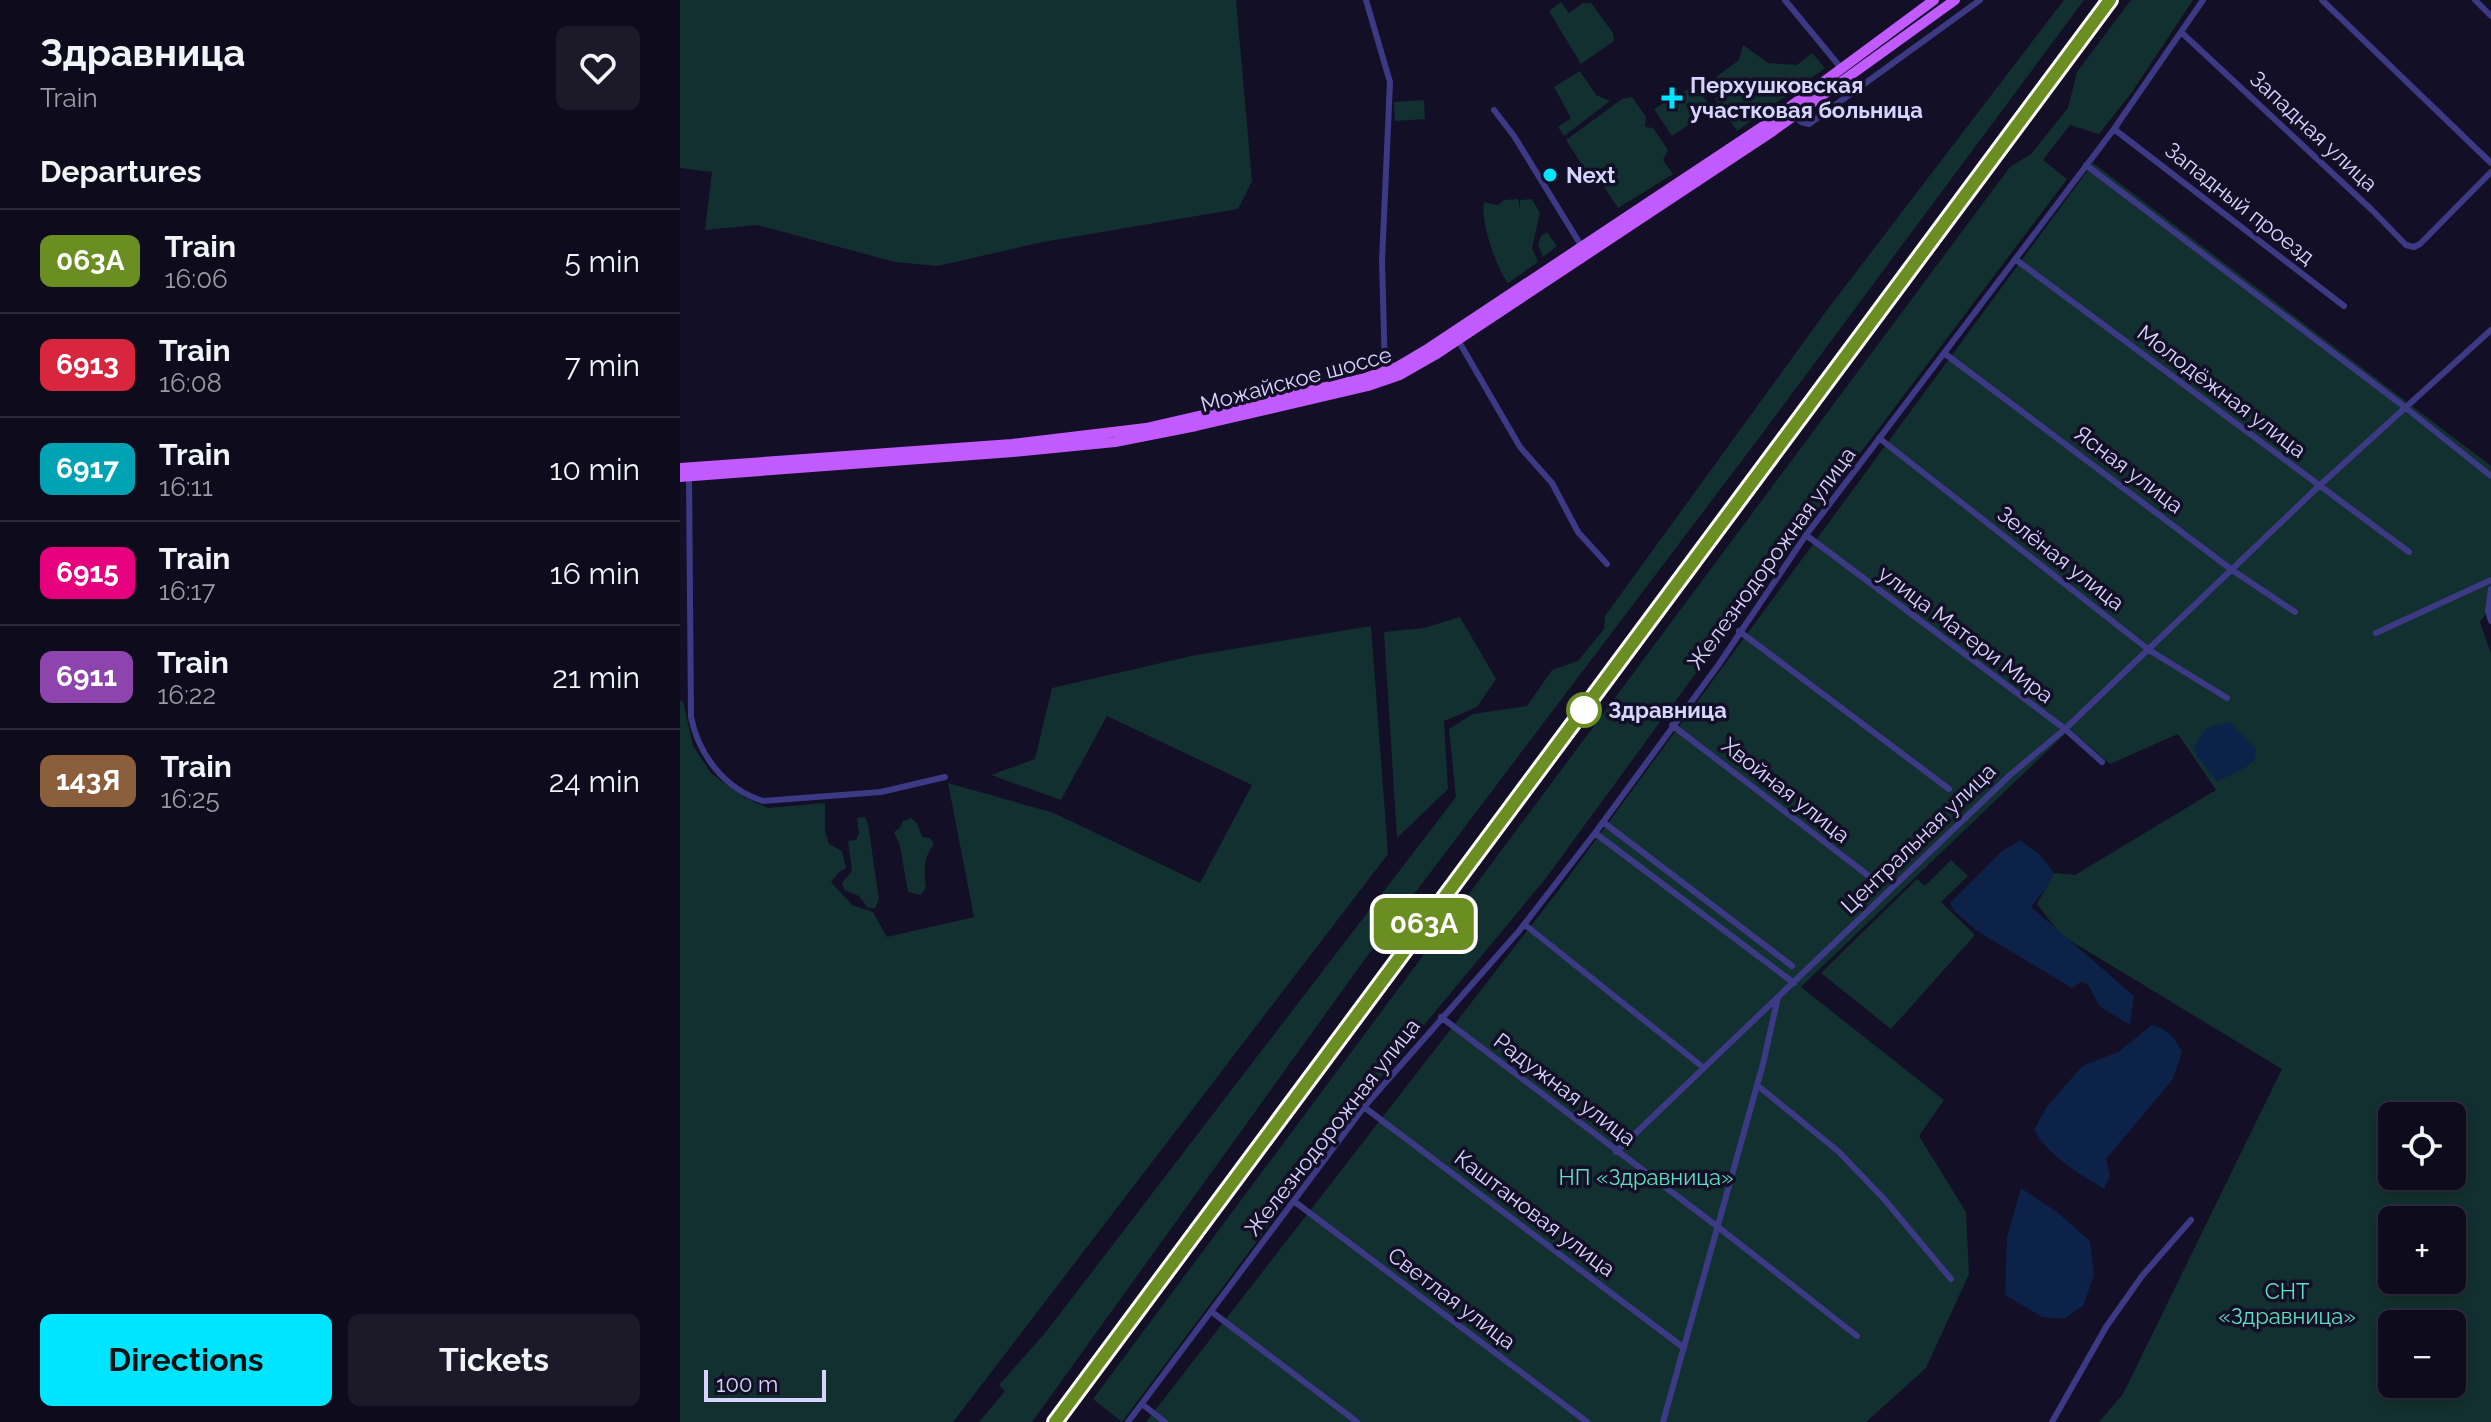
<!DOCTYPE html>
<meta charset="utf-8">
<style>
:root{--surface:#0e0b1c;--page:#1c1929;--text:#f1f3f6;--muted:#9b9ba3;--line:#2e2b3b;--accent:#00e5ff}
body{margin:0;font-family:Raleway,sans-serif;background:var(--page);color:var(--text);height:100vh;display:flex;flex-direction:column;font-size:30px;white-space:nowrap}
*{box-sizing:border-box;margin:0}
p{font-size:26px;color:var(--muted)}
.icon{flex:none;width:44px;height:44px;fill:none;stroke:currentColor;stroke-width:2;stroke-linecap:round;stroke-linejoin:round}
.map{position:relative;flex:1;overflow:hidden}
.details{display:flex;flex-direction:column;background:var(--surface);width:680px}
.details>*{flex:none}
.badge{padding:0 16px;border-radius:12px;font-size:28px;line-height:52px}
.buttons{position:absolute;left:1698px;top:1102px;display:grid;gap:16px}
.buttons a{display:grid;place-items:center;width:88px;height:88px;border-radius:12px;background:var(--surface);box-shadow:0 4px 12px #0003,0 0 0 2px var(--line);font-size:40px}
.scale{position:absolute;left:24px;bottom:20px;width:122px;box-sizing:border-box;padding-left:8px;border:4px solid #d9d4ff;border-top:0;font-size:22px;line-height:28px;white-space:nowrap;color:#d9d4ff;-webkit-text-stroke:6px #130f26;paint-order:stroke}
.map>.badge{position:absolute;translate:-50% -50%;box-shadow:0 0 0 4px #fff}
h2{padding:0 40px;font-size:30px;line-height:72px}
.round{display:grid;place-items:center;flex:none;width:84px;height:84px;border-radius:12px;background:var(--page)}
.headline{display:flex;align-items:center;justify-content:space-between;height:136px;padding:0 40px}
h1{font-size:38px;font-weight:700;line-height:60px}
.primary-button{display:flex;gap:16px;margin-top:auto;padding:16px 40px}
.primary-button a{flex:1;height:92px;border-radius:12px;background:var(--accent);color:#111;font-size:32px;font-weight:700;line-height:92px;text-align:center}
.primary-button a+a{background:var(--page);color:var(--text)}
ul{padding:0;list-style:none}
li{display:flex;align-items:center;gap:24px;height:104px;padding:0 40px;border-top:2px solid var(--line)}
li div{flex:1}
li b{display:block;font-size:30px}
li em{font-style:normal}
li .badge{min-width:88px;font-weight:700;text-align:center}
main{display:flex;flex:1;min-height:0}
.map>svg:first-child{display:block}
</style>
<main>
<section class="details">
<div class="headline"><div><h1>Здравница</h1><p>Train</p></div><a class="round"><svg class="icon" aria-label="heart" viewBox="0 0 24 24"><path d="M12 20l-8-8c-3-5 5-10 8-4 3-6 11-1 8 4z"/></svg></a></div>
<h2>Departures</h2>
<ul>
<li><span class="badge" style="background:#6b8e23;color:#fff">063А</span><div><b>Train</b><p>16:06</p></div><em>5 min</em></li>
<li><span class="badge" style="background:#d7263d;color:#fff">6913</span><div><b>Train</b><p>16:08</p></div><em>7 min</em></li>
<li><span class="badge" style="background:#00a3b4;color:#fff">6917</span><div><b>Train</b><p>16:11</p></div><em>10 min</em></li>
<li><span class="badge" style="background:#e6007e;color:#fff">6915</span><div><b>Train</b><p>16:17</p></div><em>16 min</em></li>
<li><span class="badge" style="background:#8e44ad;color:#fff">6911</span><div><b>Train</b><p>16:22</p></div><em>21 min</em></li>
<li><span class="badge" style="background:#8b5e3c;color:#fff">143Я</span><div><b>Train</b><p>16:25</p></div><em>24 min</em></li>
</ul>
<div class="primary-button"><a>Directions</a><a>Tickets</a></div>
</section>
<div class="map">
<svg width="1811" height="1422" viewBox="0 0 1811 1422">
<rect width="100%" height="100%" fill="#130f26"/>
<path fill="#12302f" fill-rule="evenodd" d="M0,0H556L572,181L558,209L363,242L257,266L215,262L77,225L25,230L32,172L0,168Z
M1384,0H1404L1079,438L685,959L352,1422H299L325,1391L319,1385L366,1332L776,797L769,729L793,714L847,706L872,670L898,661L924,629L925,616L1147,310Z
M1451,0H1513L1452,92L1419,134L1390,125L1363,160L1387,179L1065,606L866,878L687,1094L442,1422L413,1399L1330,167L1351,154L1388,108L1397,72Z
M881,2L889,13L903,3H911L933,33L934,41L901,64L869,11Z
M1063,45L1088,63L1117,65L1132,53L1145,68L1057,131L1035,99L1041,93L1032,80L1059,60Z
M900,71L916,95L930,101L884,136L878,127L891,118L874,87Z
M1017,88L1032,109L992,136L974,109L1006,90Z
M952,97L966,117L965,127L973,128L988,150L983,160L993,174L938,208L919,179L913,182L886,140L942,99Z
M744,100L745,119L715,121L714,102Z
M1413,163L1811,466V607L1800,622L1811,654V1422H1419L1443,1394L1602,1069L1381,935L1357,904L1374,873L1395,875L1536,790L1498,734L1430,764L1390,729L1121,987L1264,1100L1239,1136L1286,1212L1289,1274L1246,1368L1186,1422H466L881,887ZM1712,1116H1772V1176H1712ZM1712,1220H1772V1280H1712ZM1712,1324H1772V1384H1712Z
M838,199L840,210V200L852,199L860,213L852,248L858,262L828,283C816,267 800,221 804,202L818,205L824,200Z
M867,232L877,246L863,257L858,245L861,236Z
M780,617L816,679L797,707L764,721L768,789L717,838L704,632L744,628Z
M691,626L708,854L273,1422H0V701H3L13,746L31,773L64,797L88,808L145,803V831L149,844L162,851L166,868L159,872L151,882L172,905L193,912L207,937L294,917L268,783L374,813L520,883L572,785L427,716L381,800L311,775L355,759L372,688L511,656Z
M185,817L188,824L199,899L195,908H188L179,896L164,890L162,883L172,871L168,841L176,840L179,833L177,818Z
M231,818L237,823L242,837L250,838L254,844C243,857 244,872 246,888L241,895L228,892L220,846L214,832L220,828L223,821Z
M1271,860L1288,876L1261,902L1295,935L1211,1029L1141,973L1237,879L1245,886Z"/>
<path fill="#0c2248" d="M1549,722L1576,748L1575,760L1562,770L1537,781L1516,755L1514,746L1527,728Z
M1340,840L1360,855L1374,873L1369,884L1351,907L1454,996L1450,1025L1419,1006L1408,984L1401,982L1392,988L1297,931L1274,911L1270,903L1321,852Z
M1472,1025C1488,1029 1495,1038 1502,1052L1493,1079L1426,1159L1430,1176L1424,1189C1397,1172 1371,1158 1354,1130L1366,1108L1402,1066L1438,1052Z
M1341,1188L1377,1212L1410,1241L1414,1275L1403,1306L1384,1319L1362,1317L1325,1295L1327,1237Z"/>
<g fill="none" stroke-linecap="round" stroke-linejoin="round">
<path stroke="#3d3a85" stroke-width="6" d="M686,0L710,82L702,261L705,372
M1105,0L1161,68
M1642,0L1811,163
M1795,0L1811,16
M1501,32L1692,210L1726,245L1734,247L1740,244L1811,172
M814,110L834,136L902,247
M1115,115L1121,122L1129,124L1300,0
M1434,129L1664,306
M1406,165L1726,408L1811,476
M1335,259L1729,552
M778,340L840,447L872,483L898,532L927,564
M1264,353L1552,570L1615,612
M1199,438L1469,650L1547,698
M9,476L11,717C19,756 45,789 83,801L201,792L265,777
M1126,535L1385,729L1422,762
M1811,589L1808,611L1811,621
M1059,631L1269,789
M1696,633L1811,580
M992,725L1198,883
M923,822L1112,966
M915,833L1114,983
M844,924L1024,1068
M761,1017L1038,1227L1177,1336
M1077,1085L1159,1152L1205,1200L1271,1279
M684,1107L1004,1348
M936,1152L1098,997
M615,1202L907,1422
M532,1312L677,1422
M462,1404L485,1422
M448,1422L684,1107L839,931L915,833L1039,664L1126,535L1434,129L1523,0
M983,1422L1083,1064L1098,997L1330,775L1385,729L1639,486L1811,330
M1372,1422L1426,1327L1462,1276L1511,1220"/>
<path stroke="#c25bff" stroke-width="10" d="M0,468L332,444L466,428L685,378L717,367L749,348L1088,123L1254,0
M0,477L333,452L435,442L516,426L688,386L720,375L755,355L1093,131L1275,0"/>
<path stroke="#00e5ff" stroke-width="2" stroke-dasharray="12 10" stroke-linecap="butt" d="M375,1422L1430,0"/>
</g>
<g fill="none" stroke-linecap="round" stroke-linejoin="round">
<defs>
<path id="line" d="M375,1422L1430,0"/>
</defs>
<use href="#line" stroke="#fff" stroke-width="18"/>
<use href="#line" stroke="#6b8e23" stroke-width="12"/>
</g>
<g fill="#00e5ff" stroke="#130f26" stroke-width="3">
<path d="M988 86h8v8h8v8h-8v8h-8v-8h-8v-8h8z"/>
<circle cx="870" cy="175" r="8"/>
</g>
<circle fill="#fff" stroke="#6b8e23" stroke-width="4" cx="904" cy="710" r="16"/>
<g text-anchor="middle" stroke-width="7" stroke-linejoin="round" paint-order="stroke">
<g font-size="22" font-weight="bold" fill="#d9d4ff" stroke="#130f26" text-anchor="start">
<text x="1010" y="93">Перхушковская<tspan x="1010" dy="25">участковая больница</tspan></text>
<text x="886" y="183">Next</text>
</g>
<g font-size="22" fill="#d9d4ff" stroke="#130f26">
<text transform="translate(1634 131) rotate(43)" y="8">Западная улица</text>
<text transform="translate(1560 203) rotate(38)" y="8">Западный проезд</text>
<text transform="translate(616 379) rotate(-15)" y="8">Можайское шоссе</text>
<text transform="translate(1542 391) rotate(37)" y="8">Молодёжная улица</text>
<text transform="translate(1449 469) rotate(37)" y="8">Ясная улица</text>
<text transform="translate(1091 558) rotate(-54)" y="8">Железнодорожная улица</text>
<text transform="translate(1381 558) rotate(38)" y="8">Зелёная улица</text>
<text transform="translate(1286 634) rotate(37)" y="8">улица Матери Мира</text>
<text transform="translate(1106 790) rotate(38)" y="8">Хвойная улица</text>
<text transform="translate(1238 838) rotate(-44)" y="8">Центральная улица</text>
<text transform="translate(885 1089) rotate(37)" y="8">Радужная улица</text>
<text transform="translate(652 1127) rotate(-52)" y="8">Железнодорожная улица</text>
<text transform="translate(855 1213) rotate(37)" y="8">Каштановая улица</text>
<text transform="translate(772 1298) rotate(37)" y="8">Светлая улица</text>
</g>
<g font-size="22" font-weight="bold" fill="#d9d4ff" stroke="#130f26" text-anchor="start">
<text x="928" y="718">Здравница</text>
</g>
<g font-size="22" fill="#5fe0c0" stroke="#130f26">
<text x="966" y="1185">НП «Здравница»</text>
<text x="1607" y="1299">СНТ<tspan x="1607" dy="25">«Здравница»</tspan></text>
</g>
</g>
</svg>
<div class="buttons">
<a><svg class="icon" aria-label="locate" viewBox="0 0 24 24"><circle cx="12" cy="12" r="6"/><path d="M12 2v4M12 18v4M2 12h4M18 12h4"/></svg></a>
<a>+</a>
<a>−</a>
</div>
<div class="scale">100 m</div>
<b class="badge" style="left:744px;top:924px;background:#6b8e23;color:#fff">063А</b>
</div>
</main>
